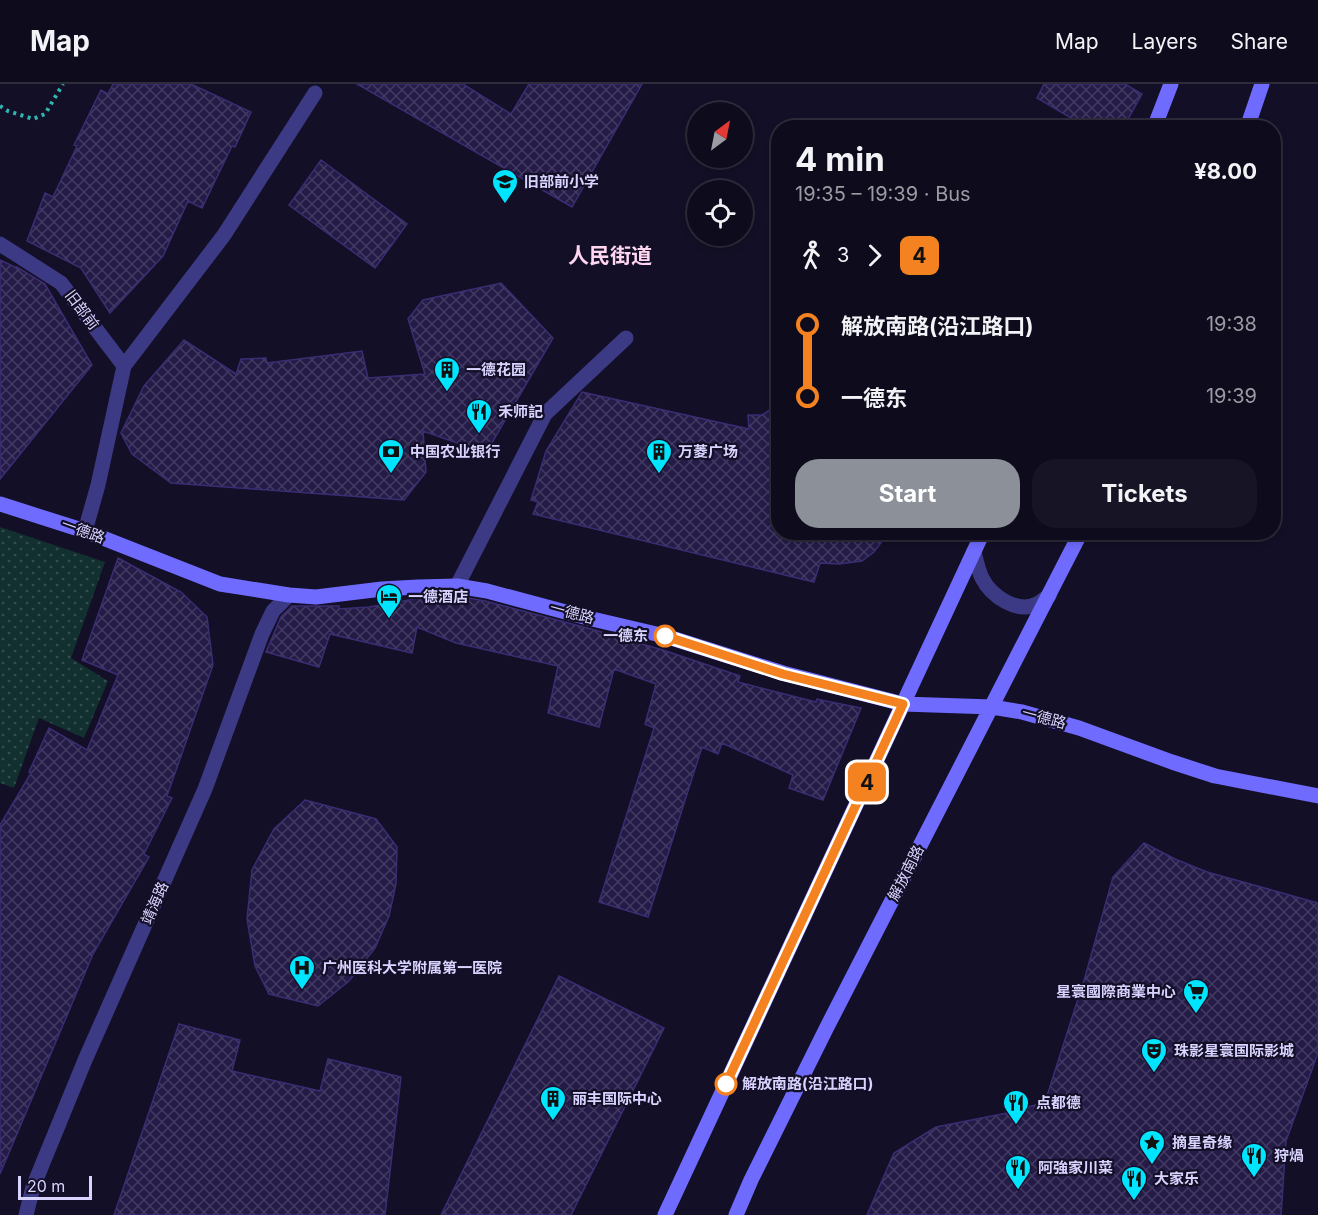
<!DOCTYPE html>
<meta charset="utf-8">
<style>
:root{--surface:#0e0b1c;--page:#171425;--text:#f1f3f6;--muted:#9b9ba3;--line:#2e2b3b;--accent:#8c9099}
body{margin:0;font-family:Inter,"Noto Sans SC",sans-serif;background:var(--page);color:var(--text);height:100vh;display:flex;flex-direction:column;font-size:22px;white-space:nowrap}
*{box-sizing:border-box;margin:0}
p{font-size:20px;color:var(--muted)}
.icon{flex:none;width:33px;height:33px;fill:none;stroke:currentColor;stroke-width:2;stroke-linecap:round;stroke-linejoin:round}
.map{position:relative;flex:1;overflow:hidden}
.drawer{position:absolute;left:771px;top:36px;width:510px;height:420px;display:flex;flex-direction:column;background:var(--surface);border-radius:24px;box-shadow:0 3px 9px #0003,0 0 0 2px var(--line)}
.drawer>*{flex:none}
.badge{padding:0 12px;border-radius:9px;font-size:21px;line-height:39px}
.needle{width:39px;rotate:32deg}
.controls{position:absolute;left:687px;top:18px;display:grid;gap:12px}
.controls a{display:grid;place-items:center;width:66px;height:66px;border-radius:50%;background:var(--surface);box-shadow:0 3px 9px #0003,0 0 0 2px var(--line);font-size:30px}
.scale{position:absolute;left:18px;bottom:15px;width:74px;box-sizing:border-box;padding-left:6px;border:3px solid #d9d4ff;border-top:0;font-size:16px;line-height:21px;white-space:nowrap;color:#d9d4ff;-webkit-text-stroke:4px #130f26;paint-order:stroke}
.map>.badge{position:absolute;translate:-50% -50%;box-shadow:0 0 0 3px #fff}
.legs{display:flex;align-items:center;gap:9px;height:66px;padding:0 24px;font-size:20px}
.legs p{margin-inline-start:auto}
.overview{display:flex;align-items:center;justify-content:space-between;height:102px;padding:0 24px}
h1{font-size:33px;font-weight:700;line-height:45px}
.action{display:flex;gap:12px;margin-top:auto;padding:12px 24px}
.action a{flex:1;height:69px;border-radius:24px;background:var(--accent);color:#fff;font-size:24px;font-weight:700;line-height:69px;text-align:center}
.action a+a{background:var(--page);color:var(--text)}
ul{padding:0 24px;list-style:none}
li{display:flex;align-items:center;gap:21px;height:72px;font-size:22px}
li i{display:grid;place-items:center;width:9px;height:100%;margin:0 8px;background:currentColor}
li i::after{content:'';width:15px;height:15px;margin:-8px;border:4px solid;border-radius:50%;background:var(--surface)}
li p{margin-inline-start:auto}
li:first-child i{background:linear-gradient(#0000 50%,currentColor 0)}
li:last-child i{background:linear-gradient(currentColor 50%,#0000 0)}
header{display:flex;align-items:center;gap:36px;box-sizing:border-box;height:84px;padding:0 30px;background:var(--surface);border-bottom:2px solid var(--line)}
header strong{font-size:28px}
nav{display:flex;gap:33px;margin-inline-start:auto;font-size:21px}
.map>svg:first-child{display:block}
</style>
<header>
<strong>Map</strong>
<nav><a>Map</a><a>Layers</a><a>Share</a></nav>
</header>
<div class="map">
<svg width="1318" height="1131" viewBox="0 0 1318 1131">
<defs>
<pattern id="green-dots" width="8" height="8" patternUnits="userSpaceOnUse" patternTransform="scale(1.5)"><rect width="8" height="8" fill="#12302f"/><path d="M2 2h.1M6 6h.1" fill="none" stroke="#344d4e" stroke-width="1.8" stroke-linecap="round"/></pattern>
<pattern id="building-cross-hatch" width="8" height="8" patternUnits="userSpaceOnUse" patternTransform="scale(1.5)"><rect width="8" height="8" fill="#241b47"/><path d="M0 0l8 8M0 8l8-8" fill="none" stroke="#433b63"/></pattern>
</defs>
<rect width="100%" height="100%" fill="#130f26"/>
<path fill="url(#green-dots)" d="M0,443L105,478L71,574L108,597L84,654L39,634L14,704L0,699Z"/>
<path fill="url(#building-cross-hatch)" stroke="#3b2d73" stroke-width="1.5" d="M113,0H191L251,28L235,63L232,62L202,124L188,117L163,172L110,229L81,184L27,157L45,109L53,113L77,62L74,61L101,6L108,10Z
M357,0H463L511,30L529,0H642L572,123Z
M1044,0H1125L1142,10L1123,44H1088L1037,14Z
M321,76L407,140L375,184L289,121Z
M0,176L17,184V183L45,200L92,281L0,395Z
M501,199L553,254L486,369L423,347L426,388L404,416L171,399L132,370L121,349L144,302L184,256L236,290L241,275L266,274L267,279L362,267L368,294L425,290L408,235L423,216Z
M582,308L749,345L748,331H762L778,321V448H889L874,468L862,477L839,480L820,479L814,498L533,430L538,418L531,416L546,367Z
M118,474L181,508L207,533L213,581L167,712L172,714L144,770L149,773L93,870L0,1090V741L31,689L29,688L49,644L87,666L118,591L82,576Z
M431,512L463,513L485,517L591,545L666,567L740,592L738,598L816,618L817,615L861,624L823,716L789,704L793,691L722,659L718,670L702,663L648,833L599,818L654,644L645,640L656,600L614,585L599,643L548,629L558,582L456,559L417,543L412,569L330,550L319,583L266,568L281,533L292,522H339V525L369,523Z
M305,716L376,735L397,763L396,800L389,832L375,864L349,897L318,922L269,910L255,882L247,835L252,786L274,745Z
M1144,759L1175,775L1207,788L1318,819V969L1286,1057L1281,1131H867L894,1069L936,1043L1012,1028L1045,1018L1085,893L1113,793Z
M559,892L664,944L571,1131H441Z
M179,940L240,956L232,987L320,1007L328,975L401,993L385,1131H114Z"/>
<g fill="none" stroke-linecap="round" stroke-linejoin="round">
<path stroke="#2fb8b0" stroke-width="4" stroke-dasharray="3 4.5" stroke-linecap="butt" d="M0,22L8,27L33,35L45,30L63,0"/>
<path stroke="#3d3a85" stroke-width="15" d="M0,160L61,199L124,282
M85,447L98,401L124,282L224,151L315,9
M457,502L545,330L626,254"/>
<path stroke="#3d3a85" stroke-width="15" d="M974,467C976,476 978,486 982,494C991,512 1017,530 1037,520C1041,518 1045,514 1049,512
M26,1131L33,1103L85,976L205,705L262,550L273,527L289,511"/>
<path stroke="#6f6bff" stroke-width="15" d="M1154,44L1171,0
M1247,44L1262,0
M0,420L85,447L220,500L289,511L316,513L382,505L418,503L457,502L487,507L588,534L665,552L783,589L903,620L992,623L1022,628L1079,644L1172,678L1215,692L1318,712
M665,1131L983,448
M736,1131L751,1096L826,945L1081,448"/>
</g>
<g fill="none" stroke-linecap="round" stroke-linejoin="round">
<defs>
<path id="line-1" d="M665,552L783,590L903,620L726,1000"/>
</defs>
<use href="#line-1" stroke="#fff" stroke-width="14"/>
<use href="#line-1" stroke="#f58220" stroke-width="9"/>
</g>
<defs>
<symbol id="school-pin" viewBox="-11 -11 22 30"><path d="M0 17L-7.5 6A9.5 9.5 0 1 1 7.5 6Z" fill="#00e5ff" stroke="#130f26"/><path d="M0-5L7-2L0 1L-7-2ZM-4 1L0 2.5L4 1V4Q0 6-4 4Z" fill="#111"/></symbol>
<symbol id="building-pin" viewBox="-11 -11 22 30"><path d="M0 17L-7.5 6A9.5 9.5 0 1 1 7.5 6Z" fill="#00e5ff" stroke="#130f26"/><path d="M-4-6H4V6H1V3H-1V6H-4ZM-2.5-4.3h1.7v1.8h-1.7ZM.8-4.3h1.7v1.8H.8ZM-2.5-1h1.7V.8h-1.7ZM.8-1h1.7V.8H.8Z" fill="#111"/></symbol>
<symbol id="restaurant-pin" viewBox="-11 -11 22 30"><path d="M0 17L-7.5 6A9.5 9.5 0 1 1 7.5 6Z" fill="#00e5ff" stroke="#130f26"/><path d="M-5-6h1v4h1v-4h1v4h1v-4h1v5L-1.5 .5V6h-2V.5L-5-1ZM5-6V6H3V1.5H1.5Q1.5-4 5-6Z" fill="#111"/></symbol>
<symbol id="bank-pin" viewBox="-11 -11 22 30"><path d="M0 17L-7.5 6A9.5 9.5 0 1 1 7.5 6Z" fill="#00e5ff" stroke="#130f26"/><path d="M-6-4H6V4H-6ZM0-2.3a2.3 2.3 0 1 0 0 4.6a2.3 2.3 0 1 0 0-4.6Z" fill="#111"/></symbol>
<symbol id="hotel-pin" viewBox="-11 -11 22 30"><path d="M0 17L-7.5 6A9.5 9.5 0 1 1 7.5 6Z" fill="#00e5ff" stroke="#130f26"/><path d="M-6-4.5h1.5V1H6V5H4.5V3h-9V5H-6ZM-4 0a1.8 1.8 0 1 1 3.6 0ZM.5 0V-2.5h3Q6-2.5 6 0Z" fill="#111"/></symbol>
<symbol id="hospital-pin" viewBox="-11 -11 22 30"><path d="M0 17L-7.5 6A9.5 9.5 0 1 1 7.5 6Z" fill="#00e5ff" stroke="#130f26"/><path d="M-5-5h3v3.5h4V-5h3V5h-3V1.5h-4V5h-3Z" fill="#111"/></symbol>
<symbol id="supermarket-pin" viewBox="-11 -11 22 30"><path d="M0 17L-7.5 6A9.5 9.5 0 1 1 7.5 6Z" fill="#00e5ff" stroke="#130f26"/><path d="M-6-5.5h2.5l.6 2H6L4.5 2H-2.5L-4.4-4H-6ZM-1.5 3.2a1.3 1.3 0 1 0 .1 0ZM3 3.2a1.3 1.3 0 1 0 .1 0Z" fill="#111"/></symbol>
<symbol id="theatre-pin" viewBox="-11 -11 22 30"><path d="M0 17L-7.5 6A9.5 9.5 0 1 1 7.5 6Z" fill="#00e5ff" stroke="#130f26"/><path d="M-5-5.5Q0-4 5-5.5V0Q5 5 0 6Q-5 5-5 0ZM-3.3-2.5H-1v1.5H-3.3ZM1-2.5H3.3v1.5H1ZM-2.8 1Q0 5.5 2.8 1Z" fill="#111"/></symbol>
<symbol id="sight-pin" viewBox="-11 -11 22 30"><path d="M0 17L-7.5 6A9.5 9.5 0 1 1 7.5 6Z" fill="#00e5ff" stroke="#130f26"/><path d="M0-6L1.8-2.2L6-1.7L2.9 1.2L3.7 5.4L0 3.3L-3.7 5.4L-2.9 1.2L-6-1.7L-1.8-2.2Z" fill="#111"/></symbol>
</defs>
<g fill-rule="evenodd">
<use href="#school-pin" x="490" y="83" width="30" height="40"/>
<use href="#building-pin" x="432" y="271" width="30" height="40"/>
<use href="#restaurant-pin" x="464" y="313" width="30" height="40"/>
<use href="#bank-pin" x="376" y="353" width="30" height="40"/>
<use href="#building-pin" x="644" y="353" width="30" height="40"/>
<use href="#hotel-pin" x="374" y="498" width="30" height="40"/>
<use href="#hospital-pin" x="287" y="869" width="30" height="40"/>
<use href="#supermarket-pin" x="1181" y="893" width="30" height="40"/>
<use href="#theatre-pin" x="1139" y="952" width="30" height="40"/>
<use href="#building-pin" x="538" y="1000" width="30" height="40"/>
<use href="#restaurant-pin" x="1001" y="1004" width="30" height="40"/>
<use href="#sight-pin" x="1137" y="1044" width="30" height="40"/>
<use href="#restaurant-pin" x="1239" y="1057" width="30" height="40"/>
<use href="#restaurant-pin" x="1003" y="1069" width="30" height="40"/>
<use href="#restaurant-pin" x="1119" y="1080" width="30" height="40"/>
</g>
<g fill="#fff" stroke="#f58220" stroke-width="3">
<circle cx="665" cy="552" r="10"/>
<circle cx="726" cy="1000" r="10"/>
</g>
<g text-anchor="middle" stroke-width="4.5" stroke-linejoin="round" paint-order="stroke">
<g font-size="15" font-weight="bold" fill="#d9d4ff" stroke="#130f26" text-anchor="start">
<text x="524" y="103">旧部前小学</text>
<text x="466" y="291">一德花园</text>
<text x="498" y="333">禾师記</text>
<text x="410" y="373">中国农业银行</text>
<text x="678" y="373">万菱广场</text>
<text x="408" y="518">一德酒店</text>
<text x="322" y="889">广州医科大学附属第一医院</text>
<text x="1176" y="913" text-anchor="end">星寰國際商業中心</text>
<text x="1174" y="972">珠影星寰国际影城</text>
<text x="572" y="1020">丽丰国际中心</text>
<text x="1036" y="1024">点都德</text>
<text x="1172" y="1064">摘星奇缘</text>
<text x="1274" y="1077">狩煱</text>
<text x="1038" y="1089">阿強家川菜</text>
<text x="1154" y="1100">大家乐</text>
</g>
<g font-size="15" fill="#d9d4ff" stroke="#130f26">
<text transform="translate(82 226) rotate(53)" y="5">旧部前</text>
<text transform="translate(83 447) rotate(20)" y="5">一德路</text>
<text transform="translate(572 529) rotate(15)" y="5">一德路</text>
<text transform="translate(1044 634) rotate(15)" y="5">一德路</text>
<text transform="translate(906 789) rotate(-63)" y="5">解放南路</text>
<text transform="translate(155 819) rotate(-66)" y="5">靖海路</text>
</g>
<g font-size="15" font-weight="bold" fill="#d9d4ff" stroke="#130f26" text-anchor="end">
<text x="648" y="557">一德东</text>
<text x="742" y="1005" text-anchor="start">解放南路(沿江路口)</text>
</g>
<g font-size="21" font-weight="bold" fill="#ffd6f0" stroke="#130f26">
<text x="610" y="179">人民街道</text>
</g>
</g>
</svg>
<div class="controls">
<a><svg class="needle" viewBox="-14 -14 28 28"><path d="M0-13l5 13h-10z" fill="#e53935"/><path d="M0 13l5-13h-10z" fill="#9b9ba3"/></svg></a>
<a><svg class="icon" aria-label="locate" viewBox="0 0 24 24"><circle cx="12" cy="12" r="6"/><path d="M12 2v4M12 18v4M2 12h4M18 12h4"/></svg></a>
</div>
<div class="scale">20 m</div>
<b class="badge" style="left:867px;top:698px;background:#f58220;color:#111">4</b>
<section class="drawer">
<div class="overview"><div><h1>4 min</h1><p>19:35 – 19:39 · Bus</p></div><b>¥8.00</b></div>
<div class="legs"><svg class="icon" aria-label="walk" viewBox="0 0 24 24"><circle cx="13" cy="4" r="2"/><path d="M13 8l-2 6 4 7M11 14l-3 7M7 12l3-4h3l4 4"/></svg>3<svg class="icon" aria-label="forward" viewBox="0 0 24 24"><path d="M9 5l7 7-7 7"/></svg><b class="badge" style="background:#f58220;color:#111">4</b></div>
<ul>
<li><i style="color:#f58220"></i><b>解放南路(沿江路口)</b><p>19:38</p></li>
<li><i style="color:#f58220"></i><b>一德东</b><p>19:39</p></li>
</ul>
<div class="action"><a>Start</a><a>Tickets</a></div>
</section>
</div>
